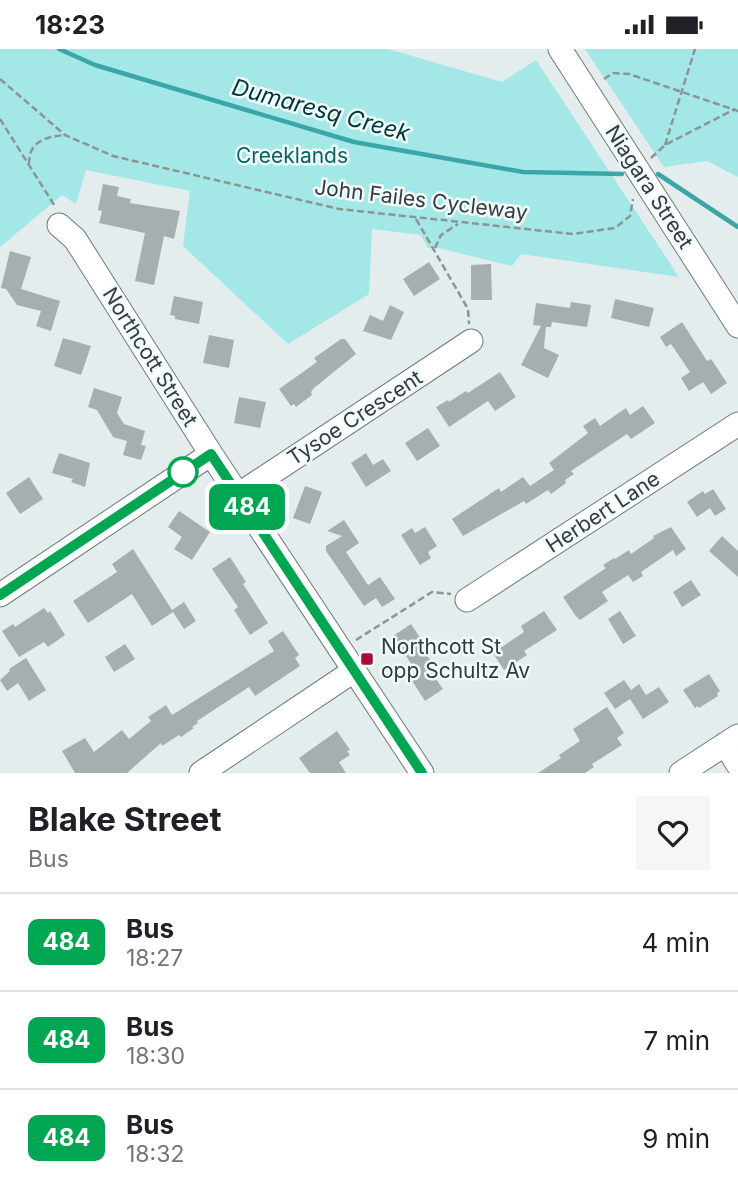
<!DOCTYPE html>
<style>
:root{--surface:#fff;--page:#f6f6f6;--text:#202124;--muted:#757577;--line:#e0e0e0}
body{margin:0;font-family:Inter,sans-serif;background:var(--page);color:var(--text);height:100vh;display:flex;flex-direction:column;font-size:26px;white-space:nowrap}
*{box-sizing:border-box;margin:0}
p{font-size:23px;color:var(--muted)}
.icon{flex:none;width:38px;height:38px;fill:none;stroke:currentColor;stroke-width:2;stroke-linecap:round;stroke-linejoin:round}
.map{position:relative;height:724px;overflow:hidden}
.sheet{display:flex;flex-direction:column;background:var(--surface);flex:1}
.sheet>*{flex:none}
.badge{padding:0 14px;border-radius:10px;font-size:24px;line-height:46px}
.map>.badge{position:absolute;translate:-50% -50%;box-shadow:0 0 0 4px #fff}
.round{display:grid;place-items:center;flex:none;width:74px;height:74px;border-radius:0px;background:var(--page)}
.headline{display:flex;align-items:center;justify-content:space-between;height:119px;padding:0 28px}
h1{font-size:33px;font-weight:700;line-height:52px}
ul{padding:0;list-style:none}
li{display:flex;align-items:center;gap:21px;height:98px;padding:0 28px;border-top:2px solid var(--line)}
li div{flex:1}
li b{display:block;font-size:26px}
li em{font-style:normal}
li .badge{min-width:77px;font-weight:700;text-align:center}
.status{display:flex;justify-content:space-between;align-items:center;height:49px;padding:0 35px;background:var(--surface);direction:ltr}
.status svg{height:19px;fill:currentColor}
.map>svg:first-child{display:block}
</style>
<div class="status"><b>18:23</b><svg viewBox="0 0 49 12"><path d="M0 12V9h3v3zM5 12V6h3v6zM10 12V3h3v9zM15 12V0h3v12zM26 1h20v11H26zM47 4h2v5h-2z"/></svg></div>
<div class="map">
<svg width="738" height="724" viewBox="0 0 738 724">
<rect width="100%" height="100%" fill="#e3eded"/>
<path fill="#a3e7e7" d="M0,0H388L502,33L536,11L679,228L521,205L512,217L438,199H428L421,186L372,180L369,245L288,295L183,197L190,142L86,121L76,155L62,146L0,198Z
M585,0H738V128L707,112L664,118Z"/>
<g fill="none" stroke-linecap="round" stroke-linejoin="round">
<path stroke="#3aa6a7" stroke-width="4.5" d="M59,0L95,16L354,93L523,123L622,125
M658,125L738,178"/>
</g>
<path fill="#a5afaf" d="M103,135L119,138L117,147L131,150L130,154L180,162L174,190L164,187L154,236L135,232L145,184L99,174L102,162L98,161Z
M10,202L31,208L21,240L60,252L51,282L36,277L41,262L17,256L6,240L1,239Z
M429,213L440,230L414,247L403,230Z
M491,215L492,251H471V216Z
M174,247L203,253L199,275L175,270V267L170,266Z
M615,250L654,259L649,278L611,269Z
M571,253L591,256L587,278L552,273L551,278H546L544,299L559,306L548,329L521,316L541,277L533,276L536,254L570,259Z
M390,256L404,263L391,291L363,282L370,266L383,272Z
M682,273L707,312L711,310L727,334L711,345L703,333L689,342L681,329L690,323L671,295L666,298L660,288Z
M209,286L234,291L229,319L203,314Z
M63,289L91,297L81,326L54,317Z
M341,290H345L356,305L314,339L311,343L312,346L296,358L294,355L291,357L279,340L317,313L314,309Z
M500,323L516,348L495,362L488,352L449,378L436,358L448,351L449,353L466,342L468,344Z
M94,339L122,348L117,364L124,375L145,382L141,396L146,397L141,411L123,406L127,392L113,388L97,361L88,358Z
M239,348L266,353L260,379L234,374Z
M643,357L655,374L631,390L627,385L571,422L574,425L565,431L566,434L551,445L548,441L526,455L524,452L463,487L452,470L499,439L501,443L523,428L530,437L554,421L549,414L588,384L583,377L595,369L600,377L626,359L630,366Z
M428,379L440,397L417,412L405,394Z
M59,404L90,414L85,438L71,433L73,430L52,424Z
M366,404L373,416L383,410L391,422L366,438L351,414Z
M29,428L43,450L20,465L6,444Z
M305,437L322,443L310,475L293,469Z
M713,440L726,460L715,467L710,459L697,468L687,453L703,442L705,445Z
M179,462L210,483L192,511L174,500L182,488L168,478Z
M344,471L359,494L346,503L368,536L380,528L395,550L382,558L376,549L364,557L326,502V497L342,487L327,482Z
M425,478L437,497L428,503L431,509L420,516L401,486L412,479L415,484Z
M671,478L686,500L676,507L673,501L641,523L643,527L633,533L628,526L602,543L608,552L580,571L575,566L563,548L606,519L603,516L614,509L615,510L629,501L631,505L654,489L653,487Z
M722,487L738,502V528L709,502Z
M133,500L172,561L184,553L196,572L184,580L173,563L152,577L132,545L88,574L73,552L117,523L112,515Z
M230,508L246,533L243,535L268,574L250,586L234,561L238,558L212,520Z
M691,531L701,546L682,558L673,543Z
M44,559L48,564L50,562L65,586L48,598L44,593L19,608L2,582L13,575L15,578Z
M544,562L557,581L524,602L527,606L504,621L493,604L524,583L521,577Z
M620,562L636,587L623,595L608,570Z
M411,575L427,599L424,601L438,624L434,627L443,640L425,652L409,627L416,622L393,587Z
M283,582L299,606L295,609L300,617L255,647L249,638L197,672L198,674L192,678L194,679L181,688L179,686L162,697L161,694L127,724H75L62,702L85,689L94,703L122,681L129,690L151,672L148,668L166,656L172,666L274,602L268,592Z
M125,595L135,610L114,623L105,608Z
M26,609L46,641L29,652L18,634L7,642L0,631L10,622L9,620Z
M709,625L720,642L717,644L718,647L699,659L698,657L695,659L683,641Z
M624,631L631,641L639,635L646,646L659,638L669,653L643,670L630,650L615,660L604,644Z
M607,658L624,684L617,689L622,696L592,715L594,718L585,724H538L561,709L559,706L580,692L573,680Z
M337,682L350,701L347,702L350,706L339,713L346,724H310L299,709Z"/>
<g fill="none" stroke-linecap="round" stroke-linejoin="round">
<defs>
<path id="minor" d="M560,0L738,277
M59,176L75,190L211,405L422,724
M238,446L471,292
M0,546L211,405
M467,551L738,375
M725,695L738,716
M201,724L355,621
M681,724L738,687"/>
</defs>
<use href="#minor" stroke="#707a79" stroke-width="25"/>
<path stroke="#8d9494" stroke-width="2.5" stroke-dasharray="7 3.5" stroke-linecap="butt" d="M0,30L65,86L113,107L339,160L573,185L615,179L630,167L633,150
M604,30L613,24L629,25L738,62
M0,70L56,159
M665,96L695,0
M651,109L665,96L735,60
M29,115C29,92 45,88 65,86
M416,170L468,260L469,275
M435,199L441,186L458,175
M356,591L432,543L451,545"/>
<use href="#minor" stroke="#fff" stroke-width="23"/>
</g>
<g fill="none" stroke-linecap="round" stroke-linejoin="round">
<defs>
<path id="line" d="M0,546L211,405L422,724"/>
</defs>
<use href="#line" stroke="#fff" stroke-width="16"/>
<use href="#line" stroke="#00a651" stroke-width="10"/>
</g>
<circle fill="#fff" stroke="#00a651" stroke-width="3.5" cx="183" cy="423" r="14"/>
<rect fill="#a70d36" stroke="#f0fbfb" stroke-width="2.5" x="360" y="603" width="14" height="14" rx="3.5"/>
<g text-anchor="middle" stroke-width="5" stroke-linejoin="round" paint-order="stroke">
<g font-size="21" fill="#066364" stroke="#f0fbfb">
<text x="292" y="114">Creeklands</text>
</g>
<g font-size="21" fill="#363a3a" stroke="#f0fbfb">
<text transform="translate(649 138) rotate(57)" y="7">Niagara Street</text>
<text transform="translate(421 151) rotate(7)" y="7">John Failes Cycleway</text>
<text transform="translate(150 308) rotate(58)" y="7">Northcott Street</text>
<text transform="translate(355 369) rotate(-33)" y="7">Tysoe Crescent</text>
<text transform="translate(603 463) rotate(-33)" y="7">Herbert Lane</text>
</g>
<g font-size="21" fill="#363a3a" stroke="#f0fbfb" text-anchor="start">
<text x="381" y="605">Northcott St<tspan x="381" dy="24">opp Schultz Av</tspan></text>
</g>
<g font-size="23" font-style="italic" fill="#003536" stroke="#f0fbfb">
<text transform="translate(321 61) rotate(15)" y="8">Dumaresq Creek</text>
</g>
</g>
</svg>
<b class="badge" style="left:247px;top:458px;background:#00a651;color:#fff">484</b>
</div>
<section class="sheet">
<div class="headline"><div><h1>Blake Street</h1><p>Bus</p></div><a class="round"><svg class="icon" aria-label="heart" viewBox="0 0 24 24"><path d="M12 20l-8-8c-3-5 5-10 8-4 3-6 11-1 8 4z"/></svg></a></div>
<ul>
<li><span class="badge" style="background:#00a651;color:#fff">484</span><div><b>Bus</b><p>18:27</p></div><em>4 min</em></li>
<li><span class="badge" style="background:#00a651;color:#fff">484</span><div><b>Bus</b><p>18:30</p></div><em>7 min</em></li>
<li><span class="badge" style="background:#00a651;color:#fff">484</span><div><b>Bus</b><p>18:32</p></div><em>9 min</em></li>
</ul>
</section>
